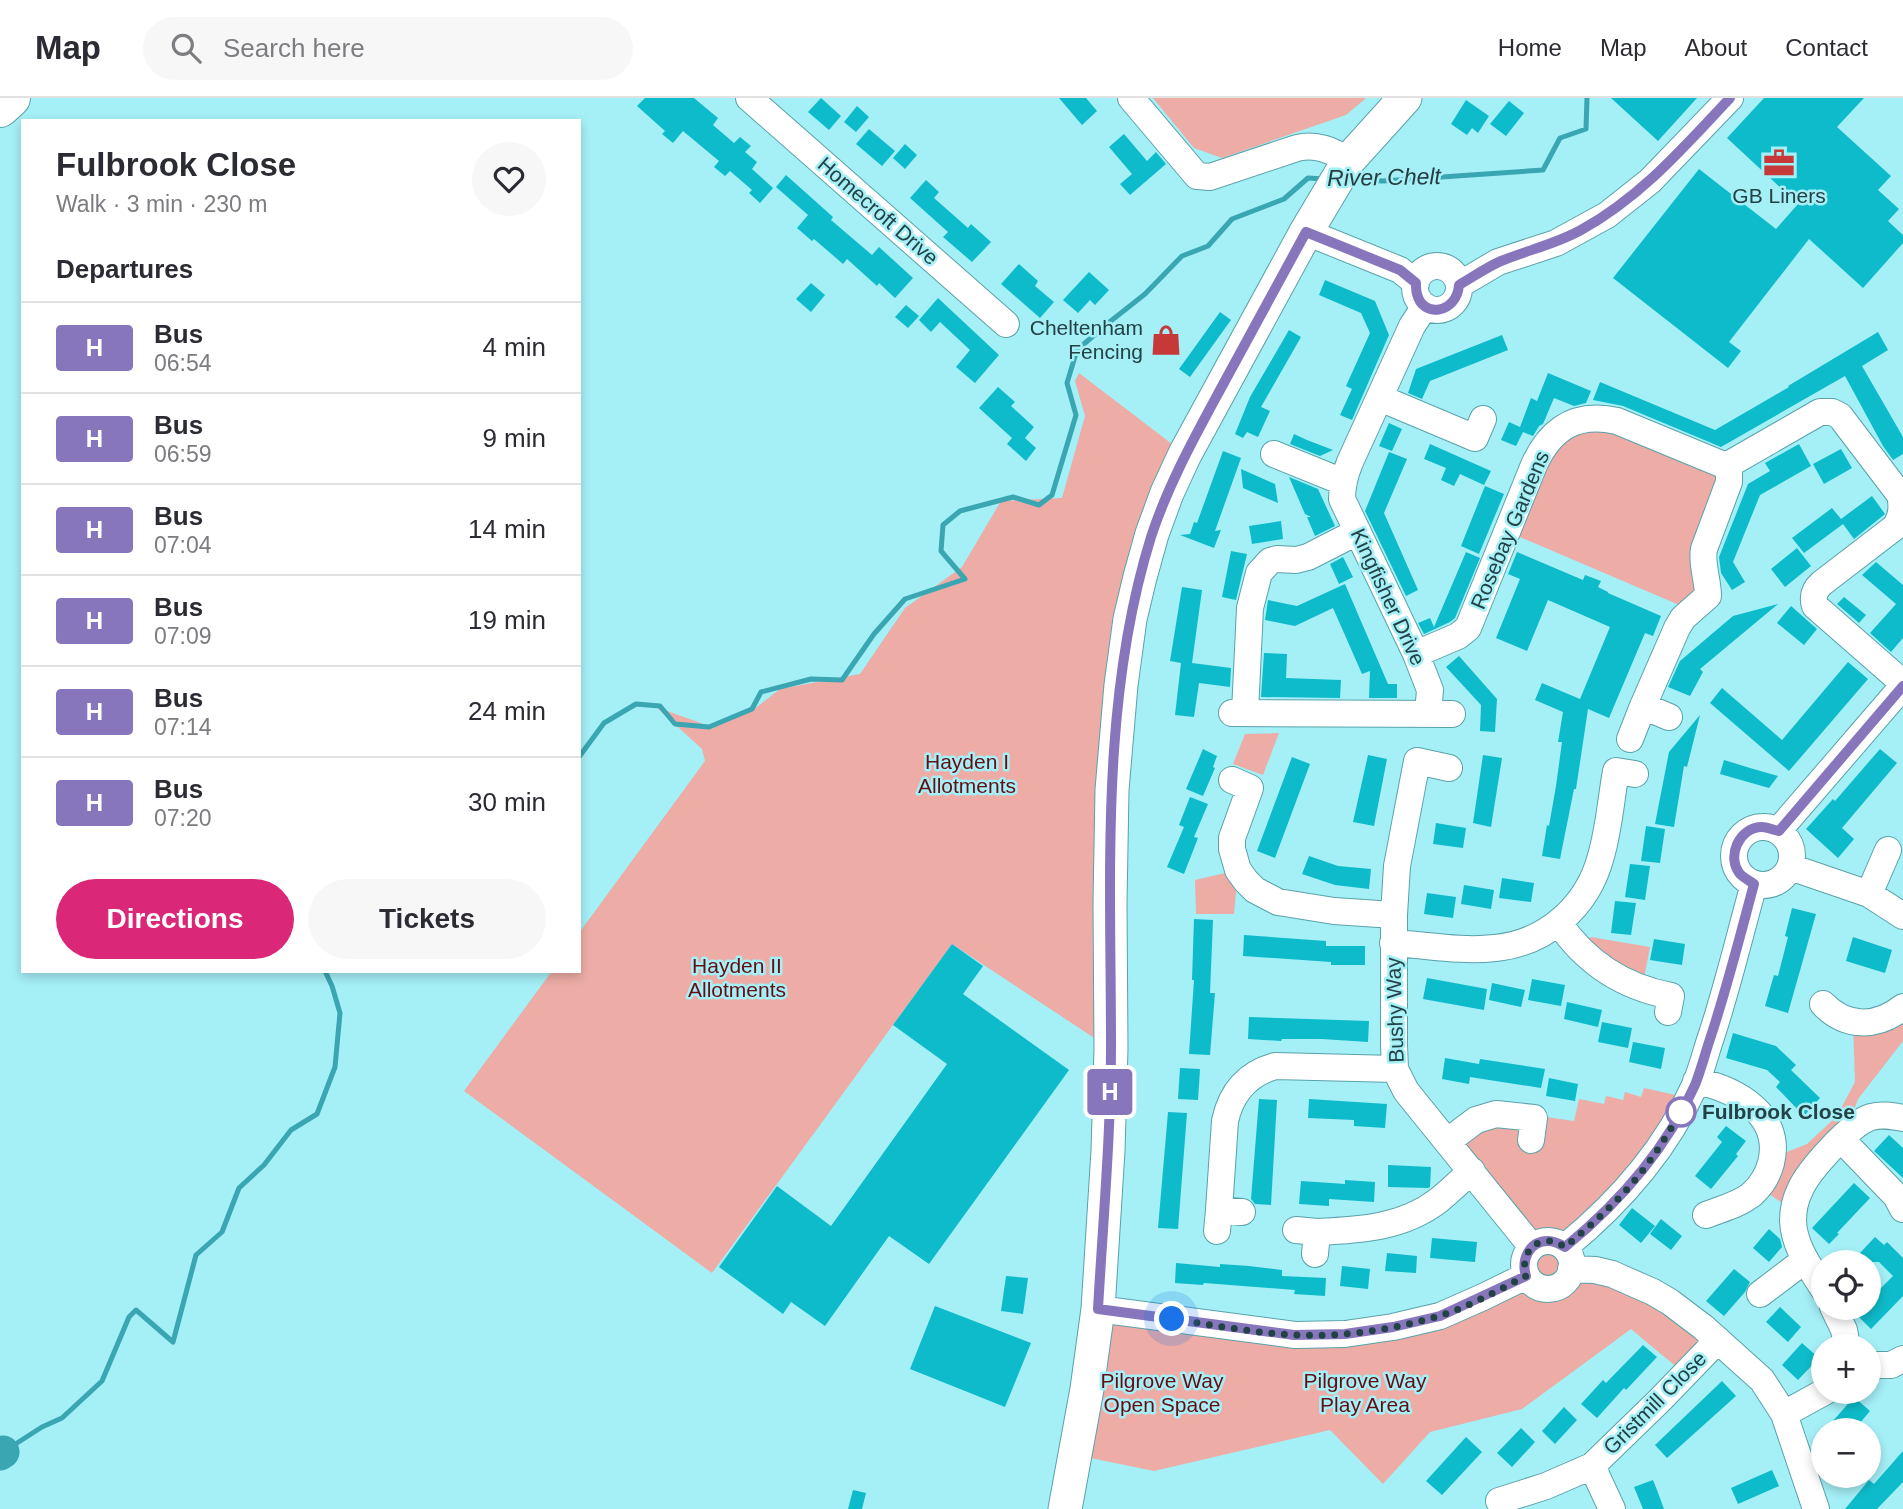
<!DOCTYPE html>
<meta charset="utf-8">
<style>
:root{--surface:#fff;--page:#f7f7f7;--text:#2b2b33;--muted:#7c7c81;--line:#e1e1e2;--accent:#db2777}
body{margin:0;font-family:Helvetica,sans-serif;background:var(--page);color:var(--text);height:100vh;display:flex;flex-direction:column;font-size:26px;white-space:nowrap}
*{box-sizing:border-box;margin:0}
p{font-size:23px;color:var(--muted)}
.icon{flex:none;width:38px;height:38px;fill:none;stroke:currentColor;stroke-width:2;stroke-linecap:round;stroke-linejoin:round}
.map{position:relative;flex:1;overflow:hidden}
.panel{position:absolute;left:21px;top:21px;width:560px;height:854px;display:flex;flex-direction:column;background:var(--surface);border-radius:0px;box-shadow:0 4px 10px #0003}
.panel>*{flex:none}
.badge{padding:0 14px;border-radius:5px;font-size:24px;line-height:46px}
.fabs{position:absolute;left:1811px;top:1152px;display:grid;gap:14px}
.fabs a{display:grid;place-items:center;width:70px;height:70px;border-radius:50%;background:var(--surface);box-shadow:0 4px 10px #0003;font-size:35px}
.you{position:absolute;width:35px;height:35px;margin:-18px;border:5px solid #fff;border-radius:50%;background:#1a73e8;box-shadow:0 0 0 10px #1a73e833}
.map>.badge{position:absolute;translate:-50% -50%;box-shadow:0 0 0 4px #fff}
h2{padding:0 35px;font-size:26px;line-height:63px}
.round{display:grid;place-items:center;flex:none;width:74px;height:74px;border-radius:37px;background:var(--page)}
.headline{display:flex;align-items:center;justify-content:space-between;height:119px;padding:0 35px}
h1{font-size:33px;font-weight:700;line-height:52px}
.action{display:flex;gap:14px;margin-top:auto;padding:14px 35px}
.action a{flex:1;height:80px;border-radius:42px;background:var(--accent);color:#fff;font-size:28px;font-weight:700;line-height:80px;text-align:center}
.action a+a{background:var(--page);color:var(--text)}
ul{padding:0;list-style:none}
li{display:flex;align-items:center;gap:21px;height:91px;padding:0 35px;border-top:2px solid var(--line)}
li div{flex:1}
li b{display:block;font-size:26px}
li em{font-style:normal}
li .badge{min-width:77px;font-weight:700;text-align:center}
header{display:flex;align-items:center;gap:42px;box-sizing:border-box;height:98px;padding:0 35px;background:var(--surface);border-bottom:2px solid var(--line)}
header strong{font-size:33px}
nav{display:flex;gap:38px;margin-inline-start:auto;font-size:24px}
.search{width:490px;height:63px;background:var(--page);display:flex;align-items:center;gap:18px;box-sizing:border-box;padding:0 24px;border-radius:38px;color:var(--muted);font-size:26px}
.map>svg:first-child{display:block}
</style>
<header>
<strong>Map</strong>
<div class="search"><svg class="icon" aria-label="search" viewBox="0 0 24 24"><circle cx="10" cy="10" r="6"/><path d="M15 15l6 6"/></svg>Search here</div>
<nav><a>Home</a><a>Map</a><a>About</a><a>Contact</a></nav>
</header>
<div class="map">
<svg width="1903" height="1411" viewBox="0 0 1903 1411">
<rect width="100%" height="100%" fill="#a5eff7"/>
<path fill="#edaca6" d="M1153,0H1366L1346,17L1222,60L1194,50Z
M1079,275L1185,356L1140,479L1111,951L952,846L712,1175L464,993L552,873H579V835L705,663L702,651L656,609L709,628L753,612L780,591L860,576L905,510L962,469L1001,403L1062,400L1085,318L1075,283Z
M1581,322L1726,368L1691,512L1508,434L1534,367Z
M1279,635L1263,677L1233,666L1245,636Z
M1238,772L1234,816H1196L1195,782Z
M1591,839L1650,849L1642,891L1576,848Z
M1903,909V943L1858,1001L1854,1012L1863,1022L1794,1113L1769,1096L1772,1060L1807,1046L1837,1018L1855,984L1853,924Z
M1644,990L1689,1000L1570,1157L1718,1242L1685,1276L1631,1231L1522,1311L1430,1334L1383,1386L1330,1332L1154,1373L1076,1357L1098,1211L1124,1215L1393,1229L1524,1167L1528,1155L1448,1043L1476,1022L1546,1019L1574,1023L1579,1001L1604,1006L1606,998L1623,1002L1625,994L1641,999Z"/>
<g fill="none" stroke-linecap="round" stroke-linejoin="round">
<path stroke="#39a6b1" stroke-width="5" d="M1351,82L1383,83L1543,72L1560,40L1586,31L1587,0
M579,659L604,625L636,606L660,608L675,626L709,629L752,611L761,594L811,581L842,582L874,536L905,501L965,481L941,453L943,427L960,413L1013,399L1039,407L1052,397L1076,317L1067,285L1077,252L1107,226L1145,196L1182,158L1208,148L1232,121L1284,101L1308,80L1324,81
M3,1354L42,1329L62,1320L102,1283L129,1219L136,1212L173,1244L196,1157L222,1134L239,1090L264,1067L291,1032L317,1016L335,969L340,915L332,888L325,873"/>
<path stroke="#39a6b1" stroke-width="33" d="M0,1356L3,1354"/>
</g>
<path fill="#0ebbca" d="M645,0H694L718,20L713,27L734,45L740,39L751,48L745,54L757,64L752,71L773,90L760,105L749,95L752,92L730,73L725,78L714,69L719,63L683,33L673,45L662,36L665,33L637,8Z
M821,0L841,18L829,32L808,14Z
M1059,0H1086L1097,13L1082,27Z
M1611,0H1697L1658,43Z
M1764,0H1864L1837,29L1891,78L1878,92L1899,111L1888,123L1903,137V145L1863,190L1809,141L1729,244L1741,253L1728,270L1613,180L1699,71L1776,131L1798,106L1727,40Z
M1466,2L1489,18L1478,35L1472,30L1467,37L1451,26Z
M1509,3L1524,15L1506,38L1490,26Z
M857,8L869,19L856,34L844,24Z
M869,31L895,53L882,68L856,46Z
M1124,36L1147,63L1156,54L1166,66L1130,97L1120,86L1132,76L1109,49Z
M905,46L917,57L905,71L893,60Z
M786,77L833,119L831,122L872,157L879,149L913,180L895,200L879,185L877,188L847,161L843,166L814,141L812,143L797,130L808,117L776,89Z
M926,82L939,94L934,100L968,130L971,126L991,144L972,164L943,139L948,134L910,100Z
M1019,166L1038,183L1035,188L1054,204L1040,220L1001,186Z
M1089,174L1109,192L1095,207L1090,202L1078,215L1063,202Z
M1325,182L1375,203L1389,237L1352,322L1340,317L1352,291L1346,288L1370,235L1361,215L1319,197Z
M811,185L825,197L811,214L796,201Z
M938,200L999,257L975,285L956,269L970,252L940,224L931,234L919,222Z
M906,207L919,218L908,230L895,219Z
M1220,214L1231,222L1190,279L1179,271Z
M1289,232L1301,239L1261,309L1270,313L1258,339L1247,334L1243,340L1235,336L1250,299Z
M1878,234L1888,252L1862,268L1903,339V356L1893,362L1883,348L1845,278L1721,349L1623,308L1593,302L1600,284L1715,332L1789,289L1788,288Z
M1502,237L1508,252L1430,283L1422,301L1408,295L1416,271Z
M1548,275L1591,293L1586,305L1574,308L1554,300L1543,326L1539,328L1533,338L1523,334L1516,348L1501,342L1509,324L1520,329L1531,300L1537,303Z
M998,289L1015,304L1011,308L1034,329L1025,340L1036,350L1026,363L1007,346L1012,340L979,310Z
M1389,325L1402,331L1392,353L1379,348Z
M1294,336L1307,342L1333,352L1320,358L1290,346Z
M1430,346L1491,373L1484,387L1460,376L1454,388L1441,382L1446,370L1424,361Z
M1799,346L1811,368L1760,397L1733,464L1745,484L1732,492L1721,475L1719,459L1748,386L1770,373L1765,365Z
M1841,351L1852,370L1824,386L1813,366Z
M1223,353L1241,360L1215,433L1221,432L1214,450L1180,437L1190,436L1194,424L1197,425Z
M1389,354L1407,361L1384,415L1418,492L1406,498L1365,413Z
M1241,371L1275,386L1278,405L1243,390Z
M1289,379L1318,391L1335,428L1315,438L1307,419H1311L1305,416Z
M1485,388L1504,396L1479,456L1461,448Z
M1872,398L1885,416L1854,441L1843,426L1804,455L1792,440L1832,410L1841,421Z
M1281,423L1283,441L1252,446L1249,428Z
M1797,450L1811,468L1785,489L1771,471Z
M1231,453L1247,456L1236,502L1222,499Z
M1466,454L1480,460L1455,520L1450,524L1424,536L1418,525L1430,520L1434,529Z
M1517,454L1583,482L1585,477L1601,483L1598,489L1608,494V495L1661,518L1653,538L1645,535L1609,620L1588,611L1576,691H1574L1560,761L1542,758L1547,727L1549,728L1556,688L1562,644H1558L1563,614L1535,602L1542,585L1580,601L1610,529L1548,502L1527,553L1496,540L1520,481L1508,476Z
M1343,459L1353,479L1339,486L1330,466Z
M1876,464L1903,487V540L1891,554L1870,535L1896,506L1862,477Z
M1345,486L1388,586H1397V600H1369L1370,573L1362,576L1333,510L1295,528L1265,522L1268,502L1297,508Z
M1182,489L1202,492L1192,565L1231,570L1230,589L1199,585L1194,619L1175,617L1181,565L1170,563Z
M1844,499L1866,517L1859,525L1837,506Z
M1778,506L1700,571L1703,574L1690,598L1668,589L1680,563L1733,518Z
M1791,508L1817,531L1804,547L1777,525Z
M1264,555L1287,556L1286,580L1341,582L1340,600L1261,599Z
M1459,558L1497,601L1495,634L1480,633L1481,607L1446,569Z
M1848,564L1868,581L1789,673L1710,605L1722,590L1782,642Z
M1700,617L1687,669L1684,668L1674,729L1655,726L1669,654Z
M1203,651L1217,658L1213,669L1215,670L1203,698L1186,691Z
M1880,651L1897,665L1842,730L1854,741L1838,760L1806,731L1833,701L1835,703Z
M1368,657L1387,661L1374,728L1353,724Z
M1483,657L1502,660L1491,729L1473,725Z
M1292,659L1310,666L1275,760L1257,753Z
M1724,662L1750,670L1778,678L1769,690L1720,676Z
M1190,699L1208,706L1194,739L1198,740L1184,776L1167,769L1184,729L1179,727Z
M1436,725L1466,730L1463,750L1433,746Z
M1646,728L1665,731L1660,765L1641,763Z
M1309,758L1338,768L1371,771L1369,791L1335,787L1302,776Z
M1630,766L1650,768L1645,802L1625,799Z
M1502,780L1534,785L1531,804L1499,800Z
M1464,787L1494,792L1491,811L1461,806Z
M1427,795L1456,799L1453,820L1424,816Z
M1615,803L1636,805L1631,837L1611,835Z
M1792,810L1816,816L1788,915L1765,908L1774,877L1778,878L1788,839L1785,838Z
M1194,821L1213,822L1210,895H1215L1210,957L1189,956L1194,882H1192Z
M1244,837L1326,843V848H1365V867H1331V864L1243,858Z
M1853,839L1892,852L1885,875L1846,863Z
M1654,841L1685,846L1682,867L1650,862Z
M952,846L983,868L963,896L1069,972L929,1166L889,1138L825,1228L791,1204L783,1216L719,1169L777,1088L831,1128L947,966L893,927Z
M1427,880L1487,891L1484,912L1423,901Z
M1532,881L1565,887L1561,908L1528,902Z
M1492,885L1525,892L1521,909L1489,902Z
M1567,904L1602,912L1598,929L1564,921Z
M1249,919L1369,923L1368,944L1322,941H1282L1281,943L1248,941Z
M1602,924L1632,930L1628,950L1598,944Z
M1733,935L1776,948L1796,967L1791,972L1820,1000L1804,1018L1776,989L1780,984L1767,972L1726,960Z
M1633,944L1665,950L1661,971L1629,964Z
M1445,960L1479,966L1480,961L1545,971L1541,990L1470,979L1469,986L1442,981Z
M1180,970L1200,971L1198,1002L1178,1001Z
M1549,980L1578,986L1575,1003L1546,998Z
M1259,1001L1277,1002L1271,1107L1255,1106L1251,1101Z
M1309,1001L1387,1006L1385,1030L1354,1028V1022L1308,1020Z
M1168,1014L1187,1015L1178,1131L1158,1130Z
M1726,1028L1746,1043L1736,1056L1738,1058L1711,1091L1695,1078L1722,1044L1717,1039Z
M1889,1037L1903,1050V1080L1874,1053Z
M1388,1067L1431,1069L1430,1089L1428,1090L1388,1089Z
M1345,1082L1375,1084L1374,1104L1329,1101V1108L1299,1106L1301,1083L1345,1086Z
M1854,1085L1870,1100L1837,1135L1839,1136L1829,1146L1812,1130Z
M1632,1110L1655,1128L1641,1145L1619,1127Z
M1661,1121L1682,1138L1671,1152L1650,1136Z
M1769,1131L1780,1141L1782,1149L1769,1164L1753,1150Z
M1875,1139L1884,1147L1887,1144L1903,1160V1198L1871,1231L1856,1216L1862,1209H1869V1202L1893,1178L1879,1164H1867L1859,1156Z
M1432,1140L1477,1144L1475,1164L1430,1160Z
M1387,1155L1417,1158L1416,1175L1385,1173Z
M1176,1165L1220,1169V1166L1249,1168L1282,1172V1178L1326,1180L1325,1198L1294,1196L1295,1192L1204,1185L1203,1187L1175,1185Z
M1342,1168L1370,1171L1368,1191L1340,1188Z
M1734,1171L1750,1184L1745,1194L1724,1218L1706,1203Z
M1006,1178L1028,1180L1023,1216L1001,1213Z
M935,1208L1031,1245L1005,1309L910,1271Z
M1780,1209L1801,1229L1788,1244L1766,1224Z
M1802,1245L1819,1260L1798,1282L1782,1267Z
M1643,1247L1657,1259L1626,1292L1624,1290L1597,1320L1581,1306L1603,1282L1606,1285Z
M1722,1283L1736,1298L1667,1360L1655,1347Z
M1854,1299L1870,1313L1854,1332H1825Z
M1564,1309L1577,1322L1555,1346L1542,1333Z
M1521,1330L1535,1344L1512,1369L1497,1355Z
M1466,1339L1482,1354L1442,1397L1426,1383Z
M1903,1353V1384L1877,1411H1845L1869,1382L1874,1386Z
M1772,1372L1779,1388L1738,1406L1731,1390Z
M1653,1382L1657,1392L1664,1411H1643L1634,1389Z
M853,1392L866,1395L862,1411H848Z"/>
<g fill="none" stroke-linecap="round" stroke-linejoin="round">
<defs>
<path id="minor" d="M749,0L1006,226
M1131,0L1197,78L1210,79L1297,50C1317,45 1332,53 1349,62
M1306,134L1400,172L1416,185
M1415 190a22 22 0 1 1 44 0a22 22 0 1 1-44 0Z
M1459,187L1498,164L1556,145L1607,117L1650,83L1730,0
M1425,208L1412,228L1350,364C1345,376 1342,387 1342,401L1416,556L1430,592L1428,616
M1380,300L1475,340L1483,321
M1274,356L1343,384
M1416,556L1458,538L1468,530L1534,367C1551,330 1576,314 1617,323L1726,368
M1643,608L1677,530L1683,520L1708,498C1708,482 1701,465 1704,451L1729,384V375L1726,368L1820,314H1832L1840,318L1900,397C1903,409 1902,419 1895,429L1822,485C1815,491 1812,498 1815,508L1903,585
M1245,614L1250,510L1259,475L1270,463L1277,461L1296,462L1308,459L1357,434
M1232,615L1452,616
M1630,641L1643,608L1669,619
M1449,670L1417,663L1397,768L1394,817V947L1395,971L1406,993L1532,1149
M1232,682L1250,690L1232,740V751L1238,772L1246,783L1255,792L1278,804L1334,813L1394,817
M1734 758a29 29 0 1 1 58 0a29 29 0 1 1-58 0Z
M1778,733L1903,588
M1790,769L1869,796L1903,818
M1869,796L1888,752
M1559,825C1586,865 1623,889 1671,898L1668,914
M1393,845C1426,847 1462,854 1495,850C1547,845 1588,808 1601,758C1609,731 1611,701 1616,673L1635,676
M1823,906C1846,930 1877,930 1903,909
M1696,983C1736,991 1783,1017 1771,1065C1768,1077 1760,1089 1751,1097C1738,1107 1721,1111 1706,1117
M1841,1041L1896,1098L1903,1111
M1448,1043L1476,1022L1496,1016L1534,1020L1531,1042
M1219,1112L1225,1023C1231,995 1247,976 1275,968L1395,971
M1296,1132L1317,1134L1315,1156
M1217,1133L1219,1112L1242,1114
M1317,1134C1360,1132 1403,1130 1439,1102C1450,1093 1461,1082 1472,1073
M1524 1167a24 24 0 1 1 48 0a24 24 0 1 1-48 0Z
M1565,1149C1620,1104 1666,1052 1695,987C1702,971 1706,953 1712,936C1728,887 1740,836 1754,786
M1571,1171L1595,1172L1612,1176L1653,1194L1670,1204L1703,1229L1762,1282L1784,1316L1816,1411
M1824,1192C1811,1171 1794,1149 1793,1123C1793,1113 1795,1102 1800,1092C1808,1073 1851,1025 1871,1019C1882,1016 1892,1018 1903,1020
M1760,1196L1805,1162
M1833,1209L1844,1232L1847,1248
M1098,1211L1295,1237L1345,1236L1393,1229L1440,1218L1483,1199L1526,1178
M1869,1267H1891L1903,1261
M1784,1316L1826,1293
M1592,1368L1612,1411
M1499,1403L1546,1388L1592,1368L1660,1302L1718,1242"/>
<path id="major" d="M1065,1411L1087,1291L1098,1211L1108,1053L1111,951L1110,805L1112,692L1121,587L1130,521L1140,479L1152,436L1167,395L1185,356L1306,134L1349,62L1405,0"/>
<path id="highway" d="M0,10L11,0"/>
</defs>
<use href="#minor" stroke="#59a2aa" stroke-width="28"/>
<use href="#major" stroke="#59a2aa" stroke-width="35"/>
<use href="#highway" stroke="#59a2aa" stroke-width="40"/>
<use href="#minor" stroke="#fff" stroke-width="26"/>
<use href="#major" stroke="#fff" stroke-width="33"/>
<use href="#highway" stroke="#fff" stroke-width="38"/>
</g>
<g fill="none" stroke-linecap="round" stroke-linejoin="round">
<defs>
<path id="line" d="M1730,0C1684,49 1641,99 1581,132C1556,146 1528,152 1501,163C1487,169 1473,179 1459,187C1457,215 1423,221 1417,196C1416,193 1416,189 1416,185L1400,172L1306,134C1278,186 1249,239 1220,292C1194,340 1168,387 1151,439C1100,603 1111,778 1111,947C1111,1035 1103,1123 1098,1211L1294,1237L1345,1236L1393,1229L1440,1218L1526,1178C1521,1162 1529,1143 1548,1143C1554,1143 1560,1146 1565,1149C1620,1104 1666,1052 1695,987C1701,972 1705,956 1710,941C1727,890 1740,838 1754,786C1750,783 1744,780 1740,776C1726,759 1739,729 1762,729C1767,729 1773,732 1779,733L1903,588"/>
</defs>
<use href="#line" stroke="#fff" stroke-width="16"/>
<use href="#line" stroke="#8876bd" stroke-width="10"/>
<path stroke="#234245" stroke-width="7" stroke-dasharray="0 12.6" d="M1172,1221C1213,1227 1254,1235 1295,1237C1342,1239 1393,1232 1439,1218C1469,1209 1498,1192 1526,1178C1521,1162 1529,1143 1548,1143C1554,1143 1560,1146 1565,1149C1595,1124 1623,1099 1646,1068C1659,1051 1670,1032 1681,1014"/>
</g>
<defs>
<symbol id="office-bare" viewBox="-9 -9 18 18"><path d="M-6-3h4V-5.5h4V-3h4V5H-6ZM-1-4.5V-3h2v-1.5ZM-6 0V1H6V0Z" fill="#c73839" stroke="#a5eff7" stroke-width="2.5" paint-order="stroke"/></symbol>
<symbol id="shop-bare" viewBox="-9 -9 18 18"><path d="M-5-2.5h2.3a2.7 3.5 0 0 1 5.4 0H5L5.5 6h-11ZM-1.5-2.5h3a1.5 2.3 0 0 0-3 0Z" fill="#c73839" stroke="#a5eff7" stroke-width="2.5" paint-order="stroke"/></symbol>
</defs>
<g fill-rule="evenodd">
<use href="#office-bare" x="1757" y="43" width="44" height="44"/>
<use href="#shop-bare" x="1144" y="220" width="44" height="44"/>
</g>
<circle fill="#fff" stroke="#8876bd" stroke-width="3.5" cx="1681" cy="1014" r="14"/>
<g text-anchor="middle" stroke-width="5" stroke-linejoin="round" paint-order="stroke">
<g font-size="21" fill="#234245" stroke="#a5eff7">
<text x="1779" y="105">GB Liners</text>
<text x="1143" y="237" text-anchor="end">Cheltenham<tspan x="1143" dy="24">Fencing</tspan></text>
</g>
<g font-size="21" fill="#234245" stroke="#a5eff7">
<text transform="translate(878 113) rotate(41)" y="7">Homecroft Drive</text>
<text transform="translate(1510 432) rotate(-67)" y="7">Rosebay Gardens</text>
<text transform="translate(1388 499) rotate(65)" y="7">Kingfisher Drive</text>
<text transform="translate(1395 912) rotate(-92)" y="7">Bushy Way</text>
<text transform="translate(1655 1305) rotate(-45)" y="7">Gristmill Close</text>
</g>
<g font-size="21" fill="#660d12" stroke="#a5eff7">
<text x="967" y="671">Hayden I<tspan x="967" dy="24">Allotments</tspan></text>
<text x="737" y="875">Hayden II<tspan x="737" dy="24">Allotments</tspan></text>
<text x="1162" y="1290">Pilgrove Way<tspan x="1162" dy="24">Open Space</tspan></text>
<text x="1365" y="1290">Pilgrove Way<tspan x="1365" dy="24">Play Area</tspan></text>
</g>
<g font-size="21" font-weight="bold" fill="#234245" stroke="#a5eff7" text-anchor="start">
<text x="1702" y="1021">Fulbrook Close</text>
</g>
<g font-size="23" font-style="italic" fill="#253d40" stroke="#a5eff7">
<text transform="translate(1384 79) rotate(-1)" y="8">River Chelt</text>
</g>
</g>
</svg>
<div class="fabs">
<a><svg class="icon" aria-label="locate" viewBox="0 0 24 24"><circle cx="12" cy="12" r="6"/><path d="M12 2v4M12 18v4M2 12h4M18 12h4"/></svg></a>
<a>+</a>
<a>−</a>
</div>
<div class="you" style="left:1172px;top:1221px"></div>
<b class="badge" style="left:1110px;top:994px;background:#8876bd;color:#fff">H</b>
<section class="panel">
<div class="headline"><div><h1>Fulbrook Close</h1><p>Walk · 3 min · 230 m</p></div><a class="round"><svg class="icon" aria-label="heart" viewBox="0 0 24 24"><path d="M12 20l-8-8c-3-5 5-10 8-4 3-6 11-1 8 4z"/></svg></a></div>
<h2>Departures</h2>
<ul>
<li><span class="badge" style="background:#8876bd;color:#fff">H</span><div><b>Bus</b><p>06:54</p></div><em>4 min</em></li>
<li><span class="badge" style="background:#8876bd;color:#fff">H</span><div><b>Bus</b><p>06:59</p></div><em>9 min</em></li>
<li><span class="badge" style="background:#8876bd;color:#fff">H</span><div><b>Bus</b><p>07:04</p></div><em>14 min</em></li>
<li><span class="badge" style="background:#8876bd;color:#fff">H</span><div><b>Bus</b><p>07:09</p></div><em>19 min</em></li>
<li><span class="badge" style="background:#8876bd;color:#fff">H</span><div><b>Bus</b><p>07:14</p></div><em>24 min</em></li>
<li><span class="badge" style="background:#8876bd;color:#fff">H</span><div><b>Bus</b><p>07:20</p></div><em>30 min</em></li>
</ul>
<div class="action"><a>Directions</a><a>Tickets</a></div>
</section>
</div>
